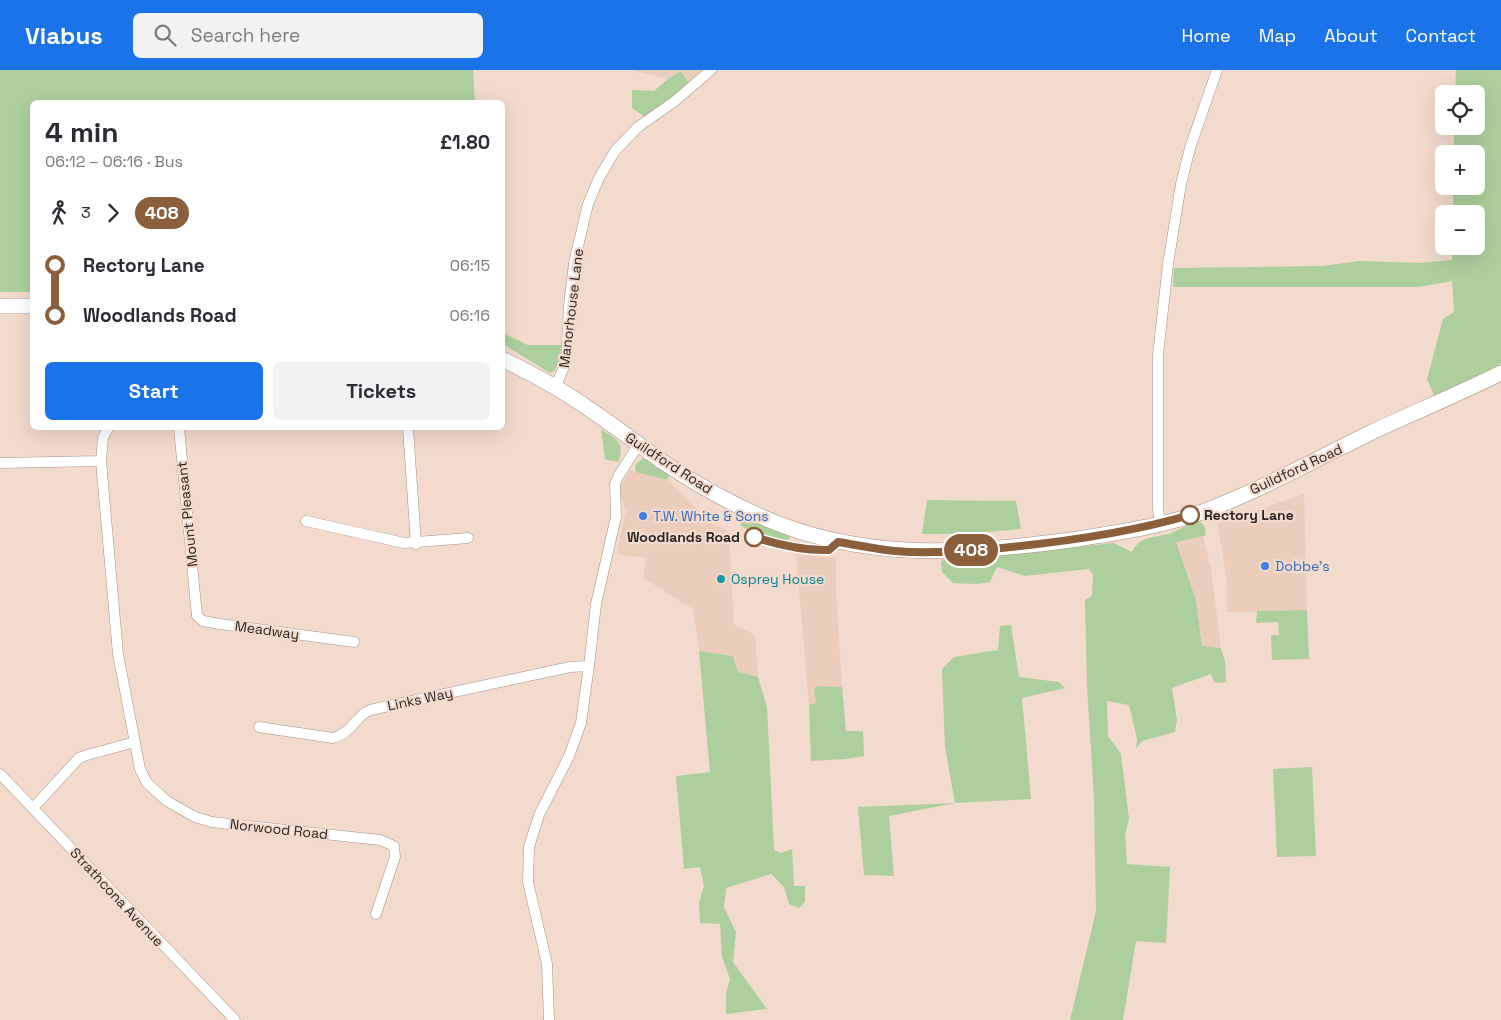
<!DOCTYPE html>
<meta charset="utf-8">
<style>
:root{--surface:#fff;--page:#f2f2f3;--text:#2b2b33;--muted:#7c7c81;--accent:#1a73e8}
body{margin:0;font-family:"Space Grotesk",sans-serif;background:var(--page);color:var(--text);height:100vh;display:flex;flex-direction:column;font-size:19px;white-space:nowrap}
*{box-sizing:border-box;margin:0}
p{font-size:16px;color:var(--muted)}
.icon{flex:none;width:28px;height:28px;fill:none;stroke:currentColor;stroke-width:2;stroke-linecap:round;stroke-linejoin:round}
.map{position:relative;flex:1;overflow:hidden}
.sheet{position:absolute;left:30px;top:30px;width:475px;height:330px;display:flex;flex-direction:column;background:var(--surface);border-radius:8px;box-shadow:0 5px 20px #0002}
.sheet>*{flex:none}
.badge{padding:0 10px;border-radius:16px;font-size:18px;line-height:32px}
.buttons{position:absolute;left:1435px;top:15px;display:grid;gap:10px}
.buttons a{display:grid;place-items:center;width:50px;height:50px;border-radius:8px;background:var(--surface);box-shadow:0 5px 20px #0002;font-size:25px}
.map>.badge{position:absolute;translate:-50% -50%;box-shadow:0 0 0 2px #fff}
.legs{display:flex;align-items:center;gap:8px;height:55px;padding:0 15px;font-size:16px}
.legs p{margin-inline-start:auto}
.headline{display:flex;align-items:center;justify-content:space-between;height:85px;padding:0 15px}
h1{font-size:28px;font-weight:800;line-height:38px}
.button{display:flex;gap:10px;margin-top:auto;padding:10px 15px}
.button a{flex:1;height:58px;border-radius:8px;background:var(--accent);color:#fff;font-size:20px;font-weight:800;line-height:58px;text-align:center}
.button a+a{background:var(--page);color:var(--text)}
ul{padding:0 15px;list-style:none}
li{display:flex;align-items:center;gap:18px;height:50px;font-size:19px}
li i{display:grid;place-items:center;width:8px;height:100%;margin:0 6px;background:currentColor}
li i::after{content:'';width:12px;height:12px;margin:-6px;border:4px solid;border-radius:50%;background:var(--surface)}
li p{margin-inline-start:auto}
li:first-child i{background:linear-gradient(#0000 50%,currentColor 0)}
li:last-child i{background:linear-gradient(currentColor 50%,#0000 0)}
header{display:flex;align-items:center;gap:30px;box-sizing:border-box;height:70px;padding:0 25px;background:var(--accent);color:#fff}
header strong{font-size:24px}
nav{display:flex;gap:28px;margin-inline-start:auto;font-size:18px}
.search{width:350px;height:45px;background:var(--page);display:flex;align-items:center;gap:12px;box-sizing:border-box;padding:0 18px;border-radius:8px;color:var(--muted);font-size:19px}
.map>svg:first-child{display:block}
</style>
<header>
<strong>Viabus</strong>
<div class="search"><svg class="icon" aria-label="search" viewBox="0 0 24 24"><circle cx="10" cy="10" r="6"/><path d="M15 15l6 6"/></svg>Search here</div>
<nav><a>Home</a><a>Map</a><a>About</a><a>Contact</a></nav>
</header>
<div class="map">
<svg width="1501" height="950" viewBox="0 0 1501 950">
<rect width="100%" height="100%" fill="#f2dacd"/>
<path fill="#ebcdbc" d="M631,0H705L689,14L681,1L668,9Z
M630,400L667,410L694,436L706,451L729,461L734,554L755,565L758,607L738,602L733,586L699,581L693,539L643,508L646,488L617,484L626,440L619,425V419Z
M1304,424L1307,540L1227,542V515L1222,478L1217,454Z
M1203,467L1211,498L1221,578L1202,576L1196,530L1176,471Z
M796,484L836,488V520L842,617L818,616L814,620L816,633L809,635Z"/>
<path fill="#adcf9d" d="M0,0H473L475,32H32V222H0Z
M1456,0H1501V294L1435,327L1427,309L1443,249L1454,242L1452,211L1419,217H1173L1174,198L1322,196L1360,191L1420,193L1452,190V176H1476V144H1453V116H1476V84H1454V56H1476V24H1455Z
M681,1L689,14L645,47L632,38V20L654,21L668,9Z
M503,263L528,275H564V283L554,301L550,303L503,274Z
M601,359C616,369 626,373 618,392L605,389Z
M643,388L647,389L670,405L667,410L636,402L635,395Z
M927,430L1016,431L1021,459L963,464H922Z
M746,446L788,463L790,466L788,472L748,460L740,455L741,450Z
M1197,451L1202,453L1206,460L1205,466L1176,472L1196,530L1202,576L1221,578L1225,591L1226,612L1219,613L1214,612L1211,604L1172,618L1177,650L1175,662L1142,671L1136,679L1137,669L1129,635L1107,631L1108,666L1121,684L1129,749L1125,765L1127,794L1170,797L1166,873L1136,871L1123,950H1070L1096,841L1094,727L1087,616L1085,530L1092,526L1093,505L1089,499L1025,506L997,497L990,512L977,514L953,513L942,502L941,492L945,488L980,486L987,491L996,493V485L1113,473L1132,482C1141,463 1160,469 1176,461C1183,458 1189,453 1197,451Z
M1307,540L1309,589L1272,590L1271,565H1279L1278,552L1256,553L1257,541Z
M1011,555L1019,607L1059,612L1065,618L1022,628L1031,729L955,733L889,746L894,806L864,805L858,737L955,733L945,677L942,599L954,587L998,580L1000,556Z
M699,581L733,586L738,602L758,607L767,637L774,780L781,783L792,779L794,816H805V832L799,838L789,834L784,817L771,804L726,818L724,837L736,862L733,892L767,939L726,944V923L730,909L722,887L720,854L700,853L699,833L704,816L700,797L684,799L676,706L710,702Z
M818,616L842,617L846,661H863L864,686L845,689L811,691L809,635L816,633L814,619Z
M1312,697L1316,786L1277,787L1273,699Z"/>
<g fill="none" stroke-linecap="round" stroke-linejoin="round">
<defs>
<path id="street" d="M555,318L566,292L569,235L574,193L588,134L599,108L615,81L638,57L675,31L711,0
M108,358L103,368L101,391L118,584L140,699L147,713L167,731L195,747L212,752L380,770L394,776L395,787L376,844
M179,358L197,546L203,551L220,554L354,572
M408,358L416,474
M0,393L101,391
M306,451L404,473L468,468
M1160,454L1158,439V285L1168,194L1181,114L1190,78L1217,0
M259,657L333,668C354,662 354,647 370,640L570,597L589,596
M0,704L235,950
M33,738L79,688L87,685L135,672
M549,950L547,894L528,812L529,777L539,745L569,686L581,653L589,596L596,534L616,447L615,414L619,405L639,374"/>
<path id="primary" d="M0,236H32
M502,289C533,304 564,321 592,341C616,357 639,375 663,392C694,413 728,432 762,447C864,492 971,484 1078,469C1120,462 1164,456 1205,441C1262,419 1317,389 1372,362C1415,342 1459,324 1501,303"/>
</defs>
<use href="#street" stroke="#a79185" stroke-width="11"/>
<use href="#primary" stroke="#a79185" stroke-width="16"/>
<use href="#street" stroke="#fff" stroke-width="10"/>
<use href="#primary" stroke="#fff" stroke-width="15"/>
</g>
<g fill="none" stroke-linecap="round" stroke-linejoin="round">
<defs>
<path id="line-1" d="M754,467C779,475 803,481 829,480L838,472C857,475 876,479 895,481C926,484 958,481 990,479C1057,473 1125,464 1190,445"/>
</defs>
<use href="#line-1" stroke="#fff" stroke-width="11"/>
<use href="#line-1" stroke="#8b5e3c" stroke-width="8"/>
</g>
<g fill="#fff" stroke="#8b5e3c" stroke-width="2.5">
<circle cx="1190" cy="445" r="9"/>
<circle cx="754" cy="467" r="9"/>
</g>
<g fill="#3f7fe0" stroke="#f2dacd" stroke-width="2">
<circle cx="643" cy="446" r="5"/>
<circle cx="1265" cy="496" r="5"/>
</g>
<circle fill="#0f9aa8" stroke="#f2dacd" stroke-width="2" cx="721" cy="509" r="5"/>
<g text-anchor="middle" stroke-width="4.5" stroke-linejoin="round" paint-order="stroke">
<g font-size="14" fill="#2e2621" stroke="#f2dacd">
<text transform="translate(571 238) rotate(-83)" y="5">Manorhouse Lane</text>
<text transform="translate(669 393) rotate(33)" y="5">Guildford Road</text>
<text transform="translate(1296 399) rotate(-25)" y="5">Guildford Road</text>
<text transform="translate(187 444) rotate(-96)" y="5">Mount Pleasant</text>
<text transform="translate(267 560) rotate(8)" y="5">Meadway</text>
<text transform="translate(420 629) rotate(-12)" y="5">Links Way</text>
<text transform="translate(279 759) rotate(6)" y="5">Norwood Road</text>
<text transform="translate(117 827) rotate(47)" y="5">Strathcona Avenue</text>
</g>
<g font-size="14" font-weight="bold" fill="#2e2621" stroke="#f2dacd" text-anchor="start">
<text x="1204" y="450">Rectory Lane</text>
<text x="740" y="472" text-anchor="end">Woodlands Road</text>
</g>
<g font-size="14" fill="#366cbe" stroke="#f2dacd" text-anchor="start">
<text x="653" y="451">T.W. White &amp; Sons</text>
<text x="1275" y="501">Dobbe's</text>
</g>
<g font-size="14" fill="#0d838f" stroke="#f2dacd" text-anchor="start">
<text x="731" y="514">Osprey House</text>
</g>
</g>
</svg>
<div class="buttons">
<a><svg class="icon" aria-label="locate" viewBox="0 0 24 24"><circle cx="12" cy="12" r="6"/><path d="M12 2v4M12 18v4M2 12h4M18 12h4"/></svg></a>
<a>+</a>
<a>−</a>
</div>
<b class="badge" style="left:971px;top:480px;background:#8b5e3c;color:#fff">408</b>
<section class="sheet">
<div class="headline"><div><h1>4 min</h1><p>06:12 – 06:16 · Bus</p></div><b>£1.80</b></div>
<div class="legs"><svg class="icon" aria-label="walk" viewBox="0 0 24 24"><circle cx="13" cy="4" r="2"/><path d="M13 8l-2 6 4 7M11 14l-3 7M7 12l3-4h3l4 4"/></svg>3<svg class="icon" aria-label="forward" viewBox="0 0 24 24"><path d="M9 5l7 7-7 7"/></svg><b class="badge" style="background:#8b5e3c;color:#fff">408</b></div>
<ul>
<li><i style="color:#8b5e3c"></i><b>Rectory Lane</b><p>06:15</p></li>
<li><i style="color:#8b5e3c"></i><b>Woodlands Road</b><p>06:16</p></li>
</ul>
<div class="button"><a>Start</a><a>Tickets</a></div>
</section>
</div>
